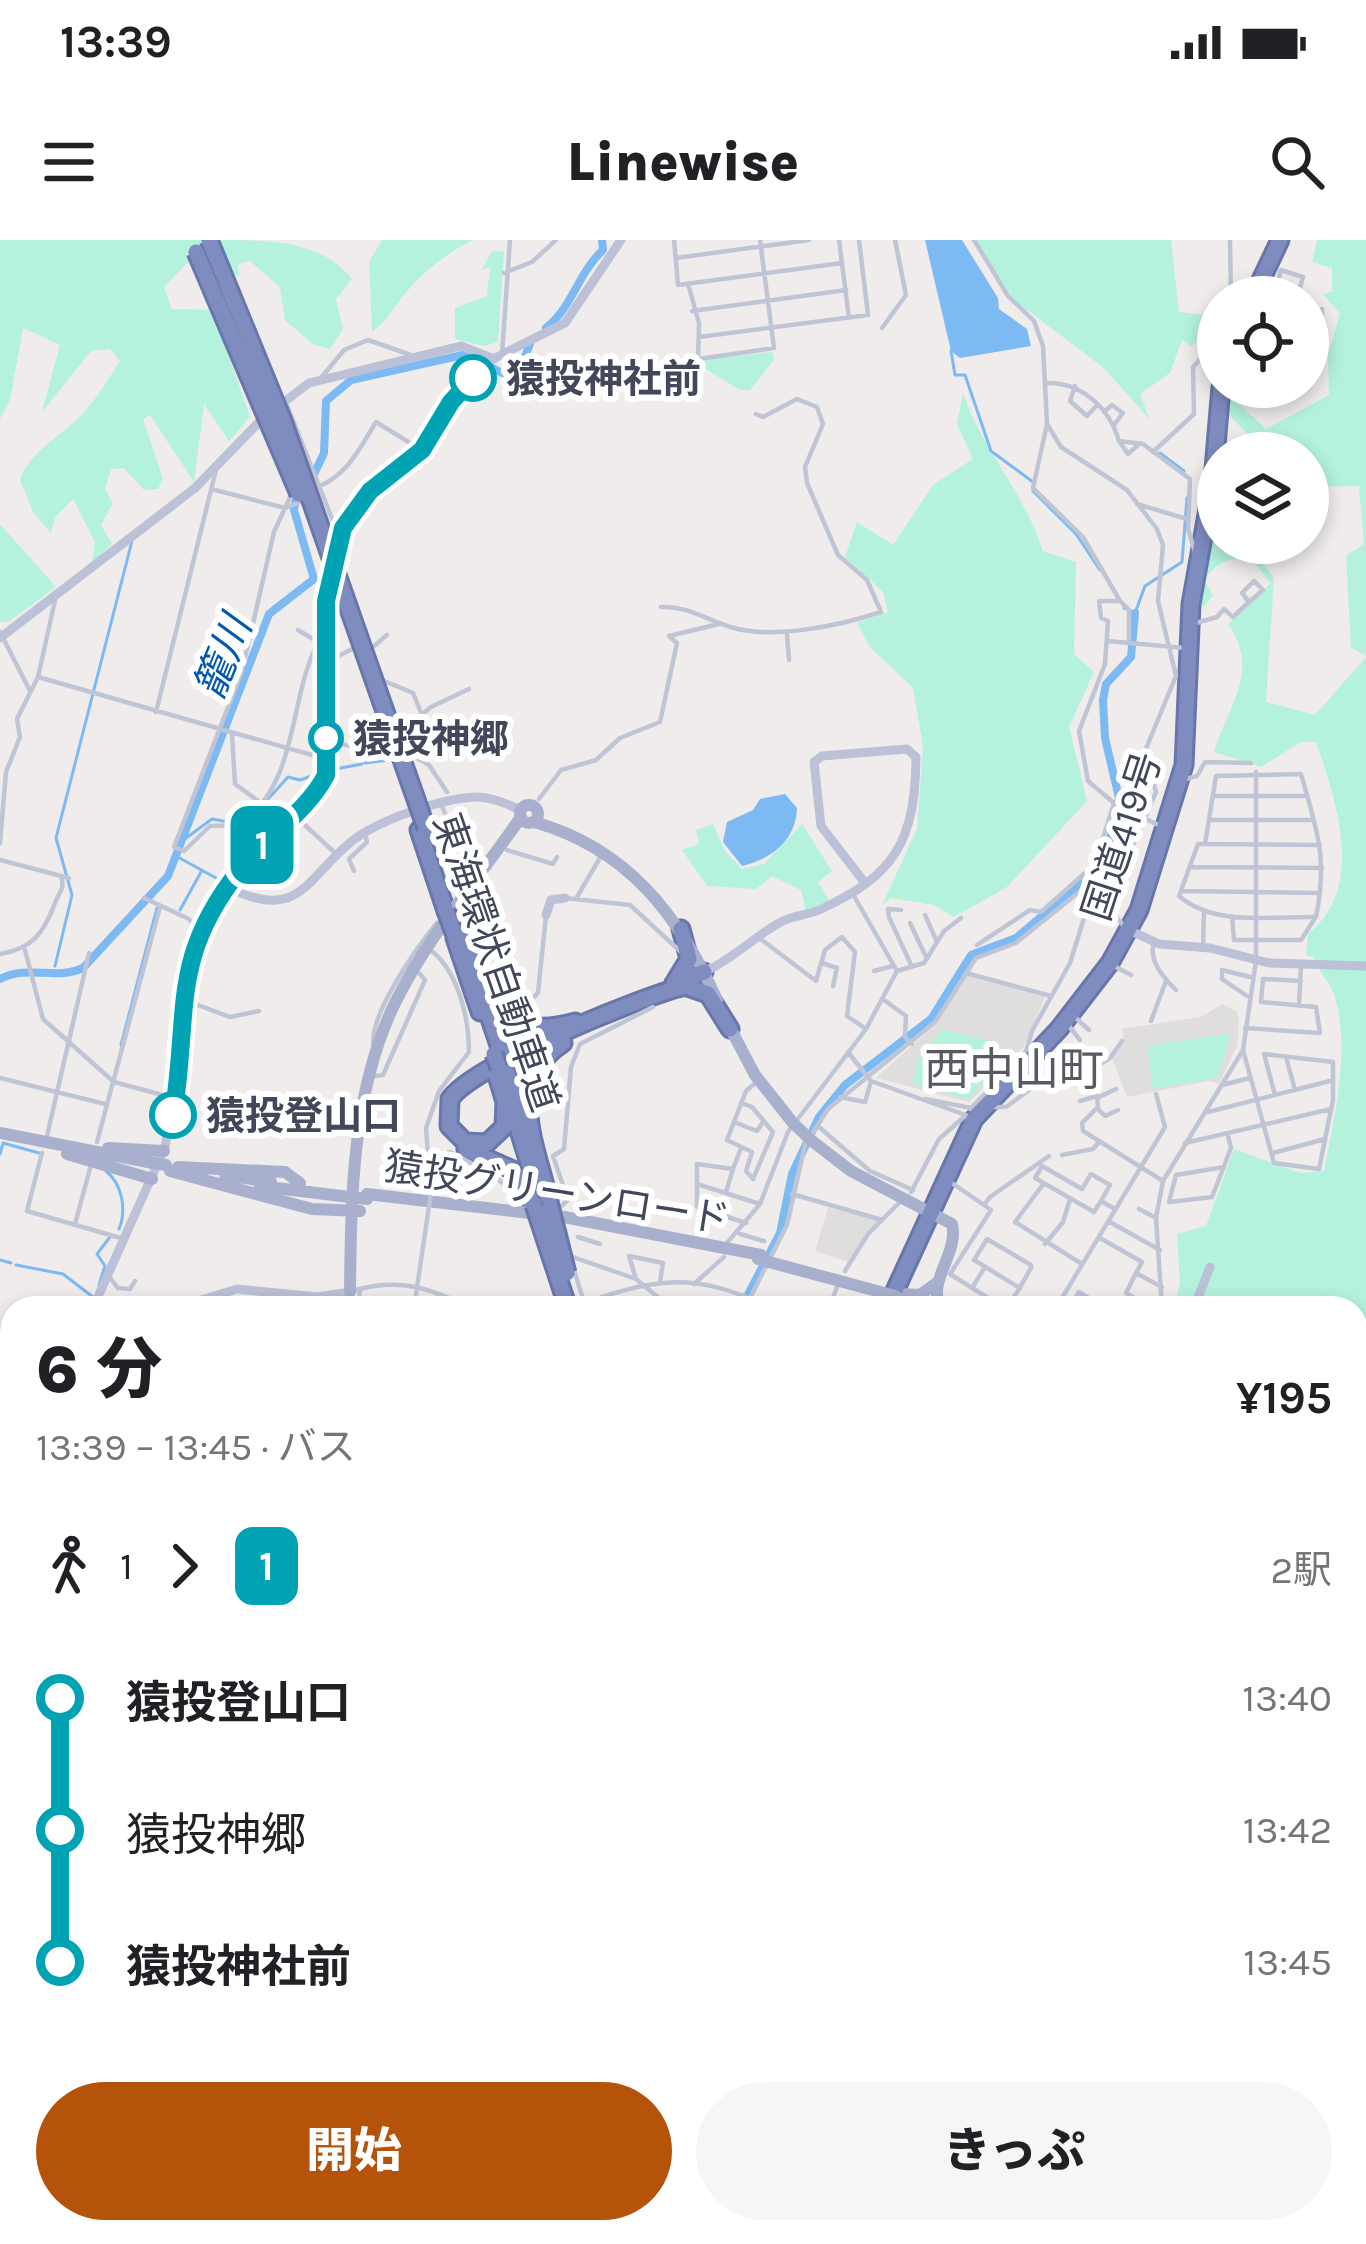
<!DOCTYPE html>
<html lang="ja">
<meta charset="utf-8">
<style>
:root{--surface:#fff;--page:#f6f6f6;--text:#202124;--muted:#757577;--accent:#b45309}
body{margin:0;font-family:Karla,"Noto Sans JP",sans-serif;background:var(--page);color:var(--text);height:100vh;display:flex;flex-direction:column;font-size:45px;white-space:nowrap}
*{box-sizing:border-box;margin:0}
p{font-size:39px;color:var(--muted)}
.icon{flex:none;width:66px;height:66px;fill:none;stroke:currentColor;stroke-width:2;stroke-linecap:round;stroke-linejoin:round}
.map{position:relative;flex:1;overflow:hidden}
.panel{position:absolute;left:0px;top:1056px;width:1368px;height:948px;display:flex;flex-direction:column;background:var(--surface);border-radius:36px 36px 0 0;box-shadow:0 6px 18px #0003}
.panel>*{flex:none}
.badge{padding:0 24px;border-radius:18px;font-size:42px;line-height:78px}
.controls{position:absolute;left:1197px;top:36px;display:grid;gap:24px}
.controls a{display:grid;place-items:center;width:132px;height:132px;border-radius:50%;background:var(--surface);box-shadow:0 6px 18px #0003;font-size:60px}
.map>.badge{position:absolute;translate:-50% -50%;box-shadow:0 0 0 6px #fff}
.legs{display:flex;align-items:center;gap:18px;height:132px;padding:0 36px;font-size:39px}
.legs p{margin-inline-start:auto}
.overview{display:flex;align-items:center;justify-content:space-between;height:204px;padding:0 36px}
h1{font-size:66px;font-weight:800;line-height:90px}
.action{display:flex;gap:24px;margin-top:auto;padding:24px 36px}
.action a{flex:1;height:138px;border-radius:72px;background:var(--accent);color:#fff;font-size:48px;font-weight:800;line-height:138px;text-align:center}
.action a+a{background:var(--page);color:var(--text)}
ul{padding:0 36px;list-style:none}
li{display:flex;align-items:center;gap:42px;height:132px;font-size:45px}
li i{display:grid;place-items:center;width:18px;height:100%;margin:0 15px;background:currentColor}
li i::after{content:'';width:30px;height:30px;margin:-15px;border:9px solid;border-radius:50%;background:var(--surface)}
li p{margin-inline-start:auto}
li:first-child i{background:linear-gradient(#0000 50%,currentColor 0)}
li:last-child i{background:linear-gradient(currentColor 50%,#0000 0)}
.status{display:flex;justify-content:space-between;align-items:center;height:84px;padding:0 60px;background:var(--surface);direction:ltr}
.status svg{height:33px;fill:currentColor}
header{display:flex;justify-content:space-between;align-items:center;height:156px;padding:0 36px;background:var(--surface);font-size:54px;font-weight:800}
.map>svg:first-child{display:block}
</style>
<div class="status"><b>13:39</b><svg viewBox="0 0 49 12"><path d="M0 12V9h3v3zM5 12V6h3v6zM10 12V3h3v9zM15 12V0h3v12zM26 1h20v11H26zM47 4h2v5h-2z"/></svg></div>
<header><svg class="icon" aria-label="menu" viewBox="0 0 24 24"><path d="M4 6h16M4 12h16M4 18h16"/></svg>Linewise<svg class="icon" aria-label="search" viewBox="0 0 24 24"><circle cx="10" cy="10" r="6"/><path d="M15 15l6 6"/></svg></header>
<div class="map">
<svg width="1366" height="2004" viewBox="0 0 1366 2004">
<rect width="100%" height="100%" fill="#efeceb"/>
<path fill="#e0dddd" d="M967,735L1046,755L1023,808L969,862L876,838L937,783Z
M1223,764L1237,772L1239,781L1237,806L1219,844L1209,841L1127,857L1112,818L1124,803L1122,789L1200,777Z
M828,968L879,980L848,1022L815,1011Z"/>
<path fill="#b4f2dd" d="M0,0H210L164,47L172,69L213,70L250,177L229,201L204,164L194,242L150,175L143,179L163,239L158,249L144,250L124,228L111,229L105,249L113,263L101,285L112,304L92,323L95,302L73,259L55,277L51,293L33,272L20,240C31,208 64,196 86,170C99,155 109,138 120,121L110,109L91,111L42,172L60,105L23,88L10,161L0,179Z
M216,0C268,0 322,0 352,39L336,59L343,89L330,109L313,104L285,80L280,47L250,21L238,24L239,37L232,32Z
M382,0H473C447,13 422,32 404,55C392,70 388,80 372,92L369,22Z
M975,0H1171L1179,72L1208,76L1216,88L1191,106L1182,100L1170,133L1140,154L1150,180L1104,128L1014,60Z
M1317,0H1366V416L1351,407L1346,316L1364,304L1359,246L1308,247V213H1233L1249,195L1222,168L1226,152L1266,189L1329,155L1328,115L1340,74L1323,54L1332,51V28L1312,22Z
M492,11L504,12L498,102L484,106L455,99V68L487,56L490,27L482,30Z
M772,112L774,120L750,150H740L699,125V120Z
M963,153C983,211 1024,252 1043,311L1076,322L1074,414L1094,432L1069,487L1087,561L1007,647L954,677L934,665L891,658L882,665L917,589L923,506L913,448L870,407L857,383L888,372L883,352L845,317L857,282L893,305L933,245L973,219L957,184Z
M1218,238V303H1261L1264,325L1274,337L1266,462L1315,475L1366,417V1359L1356,1353V1068H1174L1180,1043L1177,994L1206,986L1234,909L1300,933L1324,931C1335,874 1350,812 1335,757C1332,744 1318,732 1314,717L1306,716L1308,694C1366,648 1337,563 1316,502H1301L1261,527L1214,512C1229,463 1261,431 1228,384L1271,343L1251,319C1227,317 1218,322 1204,340L1213,355L1204,367L1193,361Z
M0,284L56,347L8,382H0Z
M713,584L725,611L742,629L764,624L802,584L832,631L818,642L829,660L806,671L801,650L772,636L756,649L707,646L682,610L699,604L696,590Z
M942,789L998,803L994,816L1000,823L968,859L913,843L918,818Z
M1231,793L1217,838L1153,849L1147,806Z
M1356,1371L1366,1376V1701L1356,1742V1428L1365,1423L1356,1404Z
M391,1992H595L576,2004H391Z
M921,1992H1316L1318,2004H931Z"/>
<path fill="#7db9f2" d="M925,0H962L998,58L999,69L1027,89L1031,106L960,118L951,111Z
M785,554L797,568C796,600 772,619 742,626L723,602L727,582L753,570L760,559Z"/>
<g fill="none" stroke-linecap="round" stroke-linejoin="round">
<path stroke="#7db9f2" stroke-width="3" d="M951,111L955,135H965L991,211L1033,242
M1160,213L1184,231
M1033,251L1076,294L1100,330
M1124,368L1135,373L1145,346L1182,322L1187,258
M365,523L389,520
M330,530L362,524
M258,570L288,537L300,540L321,533
M182,601L212,579L234,583L245,578
M176,616L216,638
M180,670L201,632
M55,726L72,655L56,598L132,301
M121,805L157,668
M0,914L3,903L39,913
M106,931C122,944 127,969 119,989
M0,1020L11,1023
M16,1025L63,1034L93,1057L84,1068
M99,1045L105,1026L97,1014L110,997
M0,1153H12
M0,1821L12,1823"/>
<path stroke="#7db9f2" stroke-width="8" d="M546,88C572,68 578,33 603,10L602,0
M307,249L324,213L326,161L351,140L467,114L502,133L522,125L531,101
M0,739C28,724 55,741 83,728L168,636L269,374L314,339L294,270L296,258
M741,1068L780,993L792,934L819,877L845,845L931,779L971,715L1016,698L1105,623L1119,558L1105,498L1103,460L1106,444L1131,417L1135,373
M1356,1655L1366,1642
M815,1992L852,2004
M1293,1992L1299,2004"/>
<defs>
<path id="highway" d="M1253,57L1280,0
M419,590L446,671
M461,685C484,748 494,805 575,782
M455,698L480,772
M676,740L689,719L681,689
M674,743L704,732
M483,758L501,811
M505,826L522,877
M495,829L505,862L504,887L487,903L465,902L449,886L450,859C473,825 640,757 685,746L708,754L730,789
M513,871L529,923
M466,909L513,930L534,965
M550,966C538,908 502,843 563,803
M887,1068L974,879L1059,789L1110,723L1139,670L1184,525L1191,364L1213,241L1221,147
M673,1992L680,2004
M190,2004L205,1992"/>
</defs>
<use href="#highway" stroke="#6976ab" stroke-width="21"/>
<path stroke="#c0c5d5" stroke-width="4.5" d="M674,0L678,45L842,23
M839,0L849,78
M974,0L1008,56L1034,81L1043,106L1047,184L1033,248L1083,297L1120,361H1099L1101,378L1108,381L1105,424L1079,491L1088,541L1114,563L1162,587
M1230,0L1231,57
M676,18L809,0
M504,33L532,22L556,0
M688,44L699,83L698,119L774,108L760,0
M1266,47L1300,48L1303,37L1281,30L1276,47
M692,71L846,50
M1308,77L1322,76V69
M882,88L906,55L895,0
M699,97L868,75L859,0
M502,114L510,0
M321,138L344,110L368,100L414,116
M1046,143C1081,142 1109,167 1119,201L1143,204L1190,239L1188,289L1196,315
M1075,146L1070,161L1087,176L1097,165
M287,165L340,299
M1104,172L1112,165L1123,173L1114,185
M1119,201L1128,214L1140,203
M1153,212L1194,174L1193,127L1218,100
M317,247C347,236 360,208 376,182L420,209
M215,250L285,268L306,260
M292,253L274,292L242,431L174,607L184,611L210,586L240,585C300,540 287,464 318,402L298,390
M1137,264L1187,279
M342,329L383,442
M1120,361L1129,370V403
M661,367C689,366 708,381 734,388C774,399 839,386 881,372L867,340L838,315L807,243L805,227L823,184L817,167L797,159L763,177L756,174
M1196,383L1217,377L1224,369L1233,377L1249,362L1242,353L1254,341L1263,350L1249,362
M0,392L30,451
M787,395L789,420
M1107,401L1185,408
M373,407L387,395
M325,423L356,407
M38,437L326,519
M382,440L413,453L422,475
M156,472L216,230
M232,494L235,544L261,563
M398,495L431,467L469,449
M327,502L377,510L389,501
M406,512L429,525L447,552
M1256,532V721L1243,810L1274,923L1319,929L1333,860V822L1264,814L1275,855
M1186,539L1197,536L1205,522L1251,523
M1213,556H1307
M539,559L561,530L596,520L620,498L660,482L677,403L669,396L719,384
M264,562L287,579
M442,566L471,639
M294,575L334,612
M1209,580H1312
M0,603L6,532L20,497L17,479L38,437L56,356
M1205,604L1320,605
M507,610L553,624L557,617
M0,620L69,638
M1190,627L1322,628
M354,631L349,619L367,602L365,593
M1081,636L1124,686
M1181,651L1320,653
M577,657L601,616
M144,658L189,679L199,692
M565,658L630,665L680,711
M901,670L888,669L889,677L912,727
M925,675L937,702
M1232,676L1234,700H1301L1315,678L1316,677C1328,618 1317,590 1301,534L1216,536L1205,604H1198L1179,656C1215,687 1270,676 1316,677
M910,683L927,719
M758,697L816,741L825,710L842,697L855,712L847,776L866,789
M1154,701C1148,721 1163,737 1176,750
M977,705L1030,670L1041,672L1095,624L1114,563
M1203,708L1204,672
M25,710L43,779L114,842L170,857
M0,714C32,709 44,693 55,663C60,650 65,650 61,636
M822,723L837,728L833,746
M1114,726L1131,735
M874,731L893,726
M897,731L924,723L944,691L961,678
M966,733L1051,756
M1247,756L1222,739V730L1250,737
M182,759L230,777L259,771
M884,760L906,776L905,797L912,804
M501,762L527,763L538,753L546,675
M1299,766L1301,724
M1075,777L1089,790
M1151,781L1166,741
M1069,786L1080,800
M1245,788L1320,793L1316,767L1261,762L1263,739L1301,741
M374,808C366,779 417,707 437,683
M848,812L871,841L971,877
M1286,817L1295,850
M375,836L383,835L425,740L419,733
M1083,837L1097,856L1098,867L1082,883L1083,891L1163,941
M0,838L105,864
M1222,845L1250,838
M840,857L865,862L871,841
M1097,858L1116,849
M925,859L971,868
M1080,861L1097,856
M742,863L752,867L773,892L753,939L746,931L752,912L727,900L746,851L759,840
M990,867H1006L1040,842H1074L1110,818L1122,801
M1097,868L1105,876L1118,870
M970,869L1026,812L1032,791L1070,723L1085,675L1123,628L1156,552L1145,511L1176,436L1158,361L1163,305L1157,289L1127,250L1061,207L1047,184
M1208,872L1330,841
M734,882L757,891L763,882
M819,887L870,931L913,950
M47,896L89,713
M97,902L160,667
M1185,903L1331,869
M42,913L27,971L124,999
M1273,913L1325,899
M1062,915L1093,909L1099,902
M427,919L450,912L492,934L528,965
M1224,927L1176,935L1169,962L1212,957L1231,908L1228,896
M733,929L741,908
M949,941L984,965
M1044,943L1015,982L1082,1024
M697,944L760,964
M726,952L733,929L697,924V967L746,983
M911,952L939,899L965,876
M431,953L426,888L439,851L469,812C469,780 459,734 433,712
M792,954L882,980
M1101,961L1094,972L1035,938L1042,926L1082,949L1091,934L1110,945L1101,961L1115,969
M558,969L568,960L553,916L564,909L571,827L580,804L653,767
M1139,969L1156,978
M1108,981L1160,1010
M75,984L91,925
M565,990L571,1019
M740,994L764,1001
M578,997L600,1004
M1100,998L1142,1022L1136,1033L1162,1047
M727,1003L760,964L788,892L866,789L897,731L854,656
M1045,1004L1063,982L1070,959
M570,1016L636,1039L671,1068
M574,1030L584,1062
M845,1031L868,994L899,963
M1136,1033L1126,1053L1151,1068
M110,1038L118,1048L130,1049L135,1041
M636,1039L629,1016L663,1023L660,1042
M694,1044L724,1017
M972,1048L985,1027
M356,1050C400,1037 431,1049 472,1068
M750,1058L787,985L805,905L828,869L935,782L976,718L1016,703L1089,644
M122,1067L146,1068
M358,1068L360,1049
M414,1068L428,973
M570,1068C648,1040 692,1028 769,1068
M735,1068L743,1055
M829,1068L837,1047
M1004,1068L950,1034L991,970L984,965L990,957L1049,916
M1006,1068C1016,1056 1023,1042 1031,1028V1025L987,999L974,1020L1020,1048
M1056,1068L1165,887L1156,854
M1069,1068L1079,1052L1105,1068
M1162,1068L1156,978L1163,941L1243,810
M0,1087L12,1091
M1356,1369L1366,1374
M0,1546L12,1539
M0,1689L12,1695
M1356,1748L1366,1713
M1356,1778L1366,1779
M0,1845L12,1846
M1356,1852L1366,1854
M0,1870L12,1929
M1356,1982L1366,1983
M369,1992V2004
M385,1992V2004
M622,1992L632,2004
M707,1992L723,2004
M828,1992L864,2004
M1318,1992L1322,2004
M242,2004V1992
M720,2004L730,1992"/>
<path stroke="#bcc1d7" stroke-width="9" d="M0,398L195,248L264,177L309,143L461,106L494,119
M227,647C300,683 305,639 352,601C379,580 442,558 476,557C492,557 507,564 521,570
M546,675L551,660L565,658
M1129,690L1159,704L1210,708L1269,723L1366,726
M704,732C734,719 755,695 783,681C794,675 808,675 819,670C896,635 915,601 916,517L907,509L822,516L814,522L821,586L865,643
M95,1063L119,1067
M93,1068L165,907L181,816L184,738L200,694L238,632L326,535V361L350,276L370,251L422,210L451,162L489,121L565,83L621,0
M175,1068L237,1049L318,1057L350,1052
M1194,1068L1210,1027
M0,1260L12,1222
M0,1630V1669
M0,1940L9,2004
M916,1992L926,2004"/>
<path stroke="#a8b0ce" stroke-width="12" d="M520 574a9 9 0 1 1 18 0a9 9 0 1 1-18 0Z
M534,582C627,608 679,675 717,760
M728,784L755,835L793,883
M0,893L153,923
M812,901L851,931L952,984C959,1014 927,1040 940,1068
M108,908L164,911
M67,914L152,939
M178,927L285,932L300,943
M170,931L312,969L360,971
M225,935L271,942
M260,946L349,957
M367,954L564,977L761,1015
M769,1022L888,1054
M350,1052C351,956 352,849 396,761C429,695 479,638 521,577
M898,1054L920,1055L935,1044
M1356,1359L1366,1364"/>
<use href="#highway" stroke="#7e8cbf" stroke-width="15"/>
<defs>
<path id="highway-bridge" d="M209,0L283,181L426,588
M196,12L299,254
M446,671L454,693
M494,814L499,828
M534,965L568,1068
M550,966L567,1033"/>
</defs>
<use href="#highway-bridge" stroke="#6976ab" stroke-width="21" stroke-linecap="butt"/>
<path stroke="#c0c5d5" stroke-width="4.5" d="M428,973L431,953"/>
<path stroke="#a8b0ce" stroke-width="12" d="M793,883L812,901
M153,923L166,925
M349,957L367,959
M758,1019L769,1022
M888,1054L897,1057"/>
<use href="#highway-bridge" stroke="#7e8cbf" stroke-width="15"/>
</g>
<g fill="none" stroke-linecap="round" stroke-linejoin="round">
<defs>
<path id="line-1" d="M173,875C190,774 169,719 239,631C265,598 307,572 326,535V361L343,288L370,251L422,210L451,162L473,138"/>
</defs>
<use href="#line-1" stroke="#fff" stroke-width="27"/>
<use href="#line-1" stroke="#00a3b4" stroke-width="18"/>
</g>
<g fill="#fff" stroke="#00a3b4" stroke-width="6">
<circle cx="473" cy="138" r="21"/>
<circle cx="326" cy="498" r="15"/>
<circle cx="173" cy="875" r="21"/>
</g>
<g text-anchor="middle" stroke-width="12" stroke-linejoin="round" paint-order="stroke">
<g font-size="39" font-weight="bold" fill="#42485a" stroke="#fff" text-anchor="start">
<text x="506" y="152">猿投神社前</text>
<text x="353" y="512">猿投神郷</text>
<text x="206" y="889">猿投登山口</text>
</g>
<g font-size="39" fill="#42485a" stroke="#fff">
<text transform="translate(1121 596) rotate(-72)" y="14">国道419号</text>
<text transform="translate(497 722) rotate(71)" y="14">東海環状自動車道</text>
<text transform="translate(557 952) rotate(9)" y="14">猿投グリーンロード</text>
</g>
<g font-size="42" font-style="italic" fill="#015aaf" stroke="#fff">
<text transform="translate(222 417) rotate(-68)" y="15">籠川</text>
</g>
<g font-size="45" fill="#585961" stroke="#fff">
<text x="1014" y="845">西中山町</text>
</g>
</g>
</svg>
<div class="controls">
<a><svg class="icon" aria-label="locate" viewBox="0 0 24 24"><circle cx="12" cy="12" r="6"/><path d="M12 2v4M12 18v4M2 12h4M18 12h4"/></svg></a>
<a><svg class="icon" aria-label="layers" viewBox="0 0 24 24"><path d="M12 4l9 5-9 5-9-5zM3 14l9 5 9-5"/></svg></a>
</div>
<b class="badge" style="left:262px;top:605px;background:#00a3b4;color:#fff">1</b>
<section class="panel">
<div class="overview"><div><h1>6 分</h1><p>13:39 – 13:45 · バス</p></div><b>¥195</b></div>
<div class="legs"><svg class="icon" aria-label="walk" viewBox="0 0 24 24"><circle cx="13" cy="4" r="2"/><path d="M13 8l-2 6 4 7M11 14l-3 7M7 12l3-4h3l4 4"/></svg>1<svg class="icon" aria-label="forward" viewBox="0 0 24 24"><path d="M9 5l7 7-7 7"/></svg><b class="badge" style="background:#00a3b4;color:#fff">1</b><p>2駅</p></div>
<ul>
<li><i style="color:#00a3b4"></i><b>猿投登山口</b><p>13:40</p></li>
<li><i style="color:#00a3b4"></i><span>猿投神郷</span><p>13:42</p></li>
<li><i style="color:#00a3b4"></i><b>猿投神社前</b><p>13:45</p></li>
</ul>
<div class="action"><a>開始</a><a>きっぷ</a></div>
</section>
</div>
